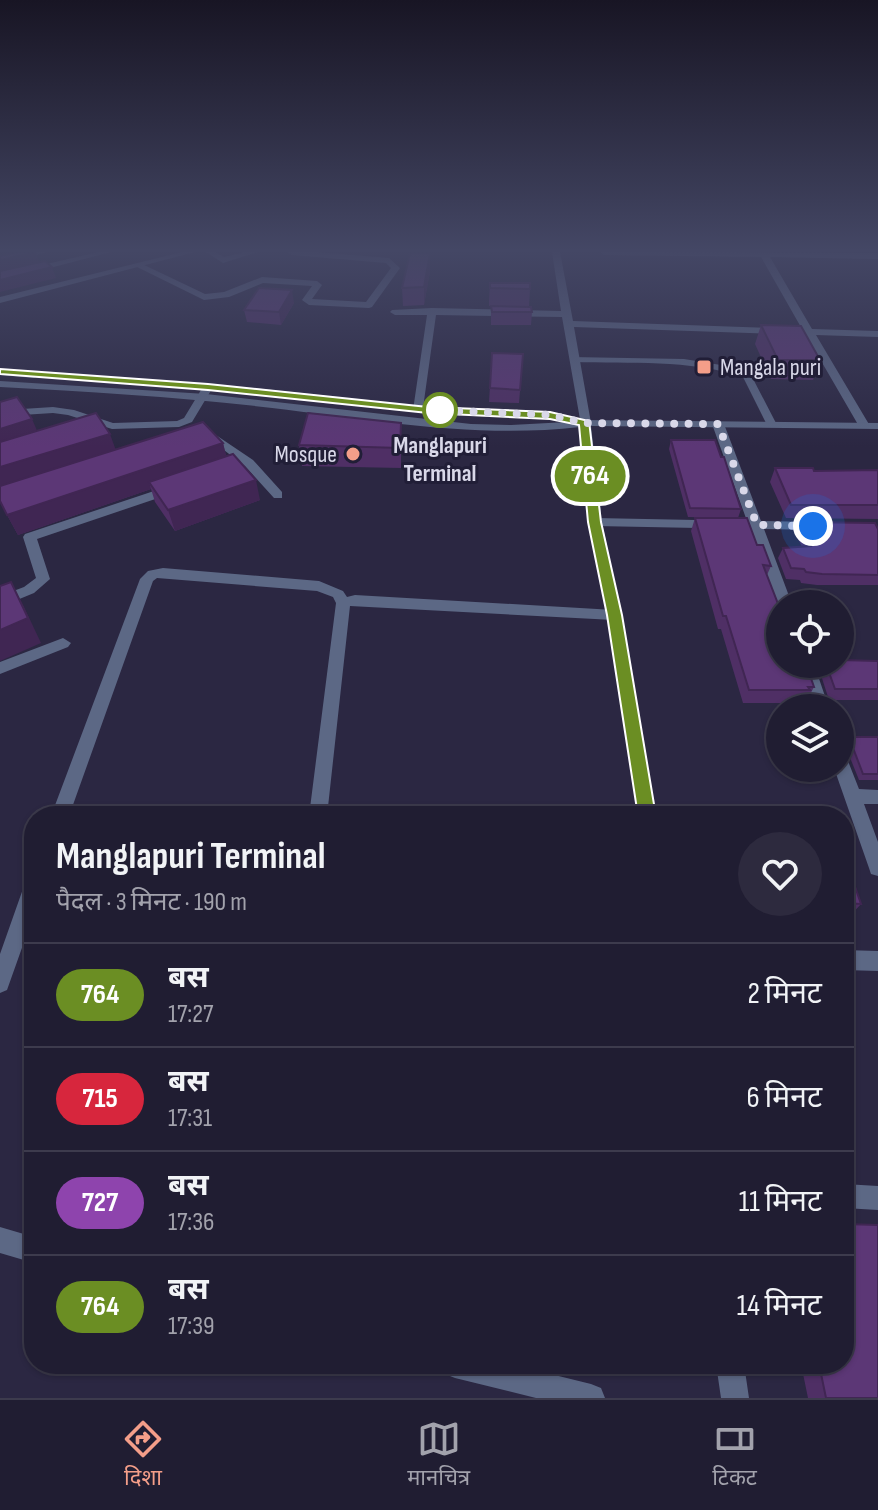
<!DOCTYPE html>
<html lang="hi">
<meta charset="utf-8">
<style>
:root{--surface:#201d32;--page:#2d2a3e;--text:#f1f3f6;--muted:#a2a2ac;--line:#3d3b4d;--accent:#f49e89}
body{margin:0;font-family:"Sofia Sans Condensed","Noto Sans Devanagari",sans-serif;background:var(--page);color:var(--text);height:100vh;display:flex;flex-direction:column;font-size:30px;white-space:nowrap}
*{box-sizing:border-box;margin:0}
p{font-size:26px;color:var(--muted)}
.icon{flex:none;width:44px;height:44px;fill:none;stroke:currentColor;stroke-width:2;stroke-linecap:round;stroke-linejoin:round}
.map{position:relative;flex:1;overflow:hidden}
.side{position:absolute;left:24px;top:806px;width:830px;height:568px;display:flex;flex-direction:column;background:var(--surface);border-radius:32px;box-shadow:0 2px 6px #0004,0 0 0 2px var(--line)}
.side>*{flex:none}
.badge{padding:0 16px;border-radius:26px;font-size:28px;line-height:52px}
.tools{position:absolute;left:766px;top:590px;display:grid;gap:16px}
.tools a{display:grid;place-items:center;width:88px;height:88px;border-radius:50%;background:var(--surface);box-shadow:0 2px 6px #0004,0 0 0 2px var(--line);font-size:40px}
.you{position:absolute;width:40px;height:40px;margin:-20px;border:6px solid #fff;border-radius:50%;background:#1a73e8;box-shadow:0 0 0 12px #1a73e833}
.map>.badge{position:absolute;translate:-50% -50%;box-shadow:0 0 0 4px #fff}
.round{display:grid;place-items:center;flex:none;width:84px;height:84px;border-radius:42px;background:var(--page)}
.headline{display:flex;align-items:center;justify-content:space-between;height:136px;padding:0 32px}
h1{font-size:38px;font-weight:700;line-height:60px}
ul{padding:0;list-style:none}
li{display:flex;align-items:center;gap:24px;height:104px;padding:0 32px;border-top:2px solid var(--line)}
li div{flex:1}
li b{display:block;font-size:30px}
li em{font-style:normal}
li .badge{min-width:88px;font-weight:700;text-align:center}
.tab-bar{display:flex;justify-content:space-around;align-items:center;height:112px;border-top:2px solid var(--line);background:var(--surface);font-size:22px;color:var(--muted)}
.tab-bar a{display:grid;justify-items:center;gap:4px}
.tab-bar .active{color:var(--accent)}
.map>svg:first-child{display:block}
</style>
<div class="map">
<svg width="878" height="1398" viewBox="0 0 878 1398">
<rect width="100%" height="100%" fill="#2b2742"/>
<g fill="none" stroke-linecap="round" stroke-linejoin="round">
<path fill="#5c6885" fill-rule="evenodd" d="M571,357L684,359L727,366L750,373L777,425L768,427L743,377C688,359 631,364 574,362L571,361Z"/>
<path fill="#5c6885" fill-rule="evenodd" d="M34,252H47L0,265V259Z
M98,252H111L0,281V275Z
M206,252H215L224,257L245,252H258L223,263Z
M288,252H316L389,258L400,268L372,307L369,308L309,305L302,300L312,286L263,283L229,297L204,300L133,265L140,263L205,294L224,292L262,277L317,281L322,285L312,299L366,302L391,268L386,263L292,255Z
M552,252H560L573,321L802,329L761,257L604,255L600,252L878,253V259L770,257L812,329L878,331V337L816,335L870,426L860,428L806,335L574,327L591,423L581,425L562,317L436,315L423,408L413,410L427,315H395L390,312L392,310L432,308L561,311Z
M208,384L213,387L192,422L179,427L112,429L68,415L53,413L22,415L0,421V415L22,409L53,407L74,410L113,423L177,421L184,418L204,385Z
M718,421L724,424L761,521L817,522L824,526L817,530L764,529L792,604H780V608L778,604L750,529L595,526L588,522L595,518L747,521L712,424Z
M204,427L253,460L282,492V498H274L245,466L200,432V428Z
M172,485L178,489L176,492L37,539L50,579L34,593L0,607V596L24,587L36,578L23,537L25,534Z
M163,568L319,581L343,591L347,597L355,595L614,610L621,615L614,620L350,606L327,816H309L336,603L333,597L317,591L157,578L153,581L69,816H51L140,579L148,571Z
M63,638L71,643L68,647L0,674V662Z
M798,664H814L829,708H813Z
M840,754L846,756L859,789L878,790V804H864L878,842V876L871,874L869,868L834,768H840Z
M34,877V914L7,990L0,993V954L24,886L27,880Z
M844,950L878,951V971L844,970Z
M844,1184L878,1186V1210L844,1208Z
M0,1227L34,1237V1263L0,1253Z
M441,1364H510L591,1384L601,1388L605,1398H536L455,1378L445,1374Z"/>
<path fill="#5c6885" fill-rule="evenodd" d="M182,252H195L0,303V297Z
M0,369L34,372L39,375L34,378L0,375Z
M0,381L206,394L471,424L511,425L567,422L550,418L428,413L253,394L248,391L253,388L428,407L550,412L582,420L878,423V429L591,426L602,522L621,615L656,816H638L607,615L588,522L580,427C476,439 374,420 272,408C182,397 91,392 0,387Z
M716,1364H744L749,1398H721Z"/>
</g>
<path fill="#4f2f65" d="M430,271L424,305L403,306L402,288Z
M490,283L530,289L529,307L532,312L531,325H491V306H489V301Z
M294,303L281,325L247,322L244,310Z
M761,325L820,360L813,380L771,379L755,344Z
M492,353L523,354L519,403L489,402Z
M37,431L116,450L223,443L226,456L260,500L175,531L155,502L151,489L18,535L0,502Z
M671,440L741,509L738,518L688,517L669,449Z
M401,443V468L302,466L299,445Z
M775,468L814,471L878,470V519L786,518L770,482Z
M695,518L757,545L771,566L767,575L780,664L814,687L807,700H805L803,703H743L721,629H718L691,531Z
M800,522L878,529V585H817L801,583L800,580L786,579L778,558L783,548L802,547L795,533Z
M878,661V700H829L819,669L822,664Z
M845,737H878V780H859L849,755L840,744Z
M844,855L861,904L851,915H844Z
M801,1364H844L878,1398H808Z"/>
<path fill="#402653" d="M36,252L39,263L0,272V260Z
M430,253V271L424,305V287Z
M52,267L56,278L0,292V280Z
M292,290L294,303L281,325L279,312Z
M32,419L42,442L0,455V429Z
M110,434L118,456L0,493V467Z
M223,443L228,463L149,482L151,489L18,535L7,515Z
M256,480L260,500L175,531L168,510Z
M11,582L24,607L41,643L0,661V630Z"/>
<path fill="#5c3776" stroke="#402653" stroke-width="2" d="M18,252H36L0,260V256Z
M410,253H430L424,287L402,288Z
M45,261L52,267L0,280V271Z
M490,283H530V289L490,288Z
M259,288L292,290L279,312L244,310Z
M491,306L531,307L532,312H492Z
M761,325L801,326L820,360H778Z
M492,353L523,354L520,390L490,388Z
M17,397L32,419L0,429V402Z
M96,413L110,434L0,467V442Z
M308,413L401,423L400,448L299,445Z
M203,422L223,443L7,515L0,501V486Z
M671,440H715L721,457H724L741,509L690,508Z
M233,454L256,480L168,510L149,482Z
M775,468H813L814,471L878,470V505H791Z
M695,518H747L757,545H763L771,566L763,565L780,609V664H806L814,687H808L810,690H749L726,616H723Z
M800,522L875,523L878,529V575L822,574L806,572L804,569L791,568L783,548L811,546Z
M11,582L28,618L0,630V586Z
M840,660L878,661V689H835L826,664H840Z
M845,737H878V774H863L853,748Z
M844,855L861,904L844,903Z
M844,1224L878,1225V1398H826L819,1364H844Z"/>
<linearGradient id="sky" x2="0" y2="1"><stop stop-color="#181524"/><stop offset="0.56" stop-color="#444765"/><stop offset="1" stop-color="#444765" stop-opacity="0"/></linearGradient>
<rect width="878" height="447" fill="url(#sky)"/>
<path fill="#6b8e23" stroke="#fff" stroke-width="2" d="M0,369L208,384L428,407L550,412L589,421L601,522L622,615L656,816L653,821H641L638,816L607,615L588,522L579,425L550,419L428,413L208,390L0,374Z"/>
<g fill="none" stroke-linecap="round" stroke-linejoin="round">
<path stroke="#d9d8e9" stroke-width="8" stroke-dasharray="0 14.4" d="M440,410H428L550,415L585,423L718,424L757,525L813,526"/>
</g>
<g fill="#f49e89" stroke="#211e37" stroke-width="3">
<rect x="696" y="359" width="16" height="16" rx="4"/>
<circle cx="353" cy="454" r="8"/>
</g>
<circle fill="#fff" stroke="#6b8e23" stroke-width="4" cx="440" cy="410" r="16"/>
<g text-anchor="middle" stroke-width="6" stroke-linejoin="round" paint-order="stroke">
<g font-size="24" fill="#d9d8e9" stroke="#211e37" text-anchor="start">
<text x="720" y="375">Mangala puri</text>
<text x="337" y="462" text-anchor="end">Mosque</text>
</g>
<g font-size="24" font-weight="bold" fill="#d9d8e9" stroke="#211e37">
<text x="440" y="453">Manglapuri<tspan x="440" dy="28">Terminal</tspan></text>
</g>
</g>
</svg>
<div class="tools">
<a><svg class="icon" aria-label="locate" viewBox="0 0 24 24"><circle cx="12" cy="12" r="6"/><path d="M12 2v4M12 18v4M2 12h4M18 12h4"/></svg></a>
<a><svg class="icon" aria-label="layers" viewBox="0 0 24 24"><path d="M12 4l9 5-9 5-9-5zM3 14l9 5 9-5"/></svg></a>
</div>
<div class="you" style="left:813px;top:526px"></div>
<b class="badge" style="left:590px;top:476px;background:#6b8e23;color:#fff">764</b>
<section class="side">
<div class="headline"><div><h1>Manglapuri Terminal</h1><p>पैदल · 3 मिनट · 190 m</p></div><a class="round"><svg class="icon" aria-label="heart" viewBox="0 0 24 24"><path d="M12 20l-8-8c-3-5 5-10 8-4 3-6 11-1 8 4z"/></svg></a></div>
<ul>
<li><span class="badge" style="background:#6b8e23;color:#fff">764</span><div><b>बस</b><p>17:27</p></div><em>2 मिनट</em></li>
<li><span class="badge" style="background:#d7263d;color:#fff">715</span><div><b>बस</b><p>17:31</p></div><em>6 मिनट</em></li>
<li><span class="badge" style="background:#8e44ad;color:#fff">727</span><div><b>बस</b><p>17:36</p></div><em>11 मिनट</em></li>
<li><span class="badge" style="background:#6b8e23;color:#fff">764</span><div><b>बस</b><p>17:39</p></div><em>14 मिनट</em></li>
</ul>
</section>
</div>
<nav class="tab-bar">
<a class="active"><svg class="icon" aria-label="directions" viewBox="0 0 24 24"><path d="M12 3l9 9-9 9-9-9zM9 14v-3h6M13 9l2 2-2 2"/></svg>दिशा</a>
<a><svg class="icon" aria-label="map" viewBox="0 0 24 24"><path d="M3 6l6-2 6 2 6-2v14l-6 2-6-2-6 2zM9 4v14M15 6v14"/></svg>मानचित्र</a>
<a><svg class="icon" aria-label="tickets" viewBox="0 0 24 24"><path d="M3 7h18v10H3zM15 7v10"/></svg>टिकट</a>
</nav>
